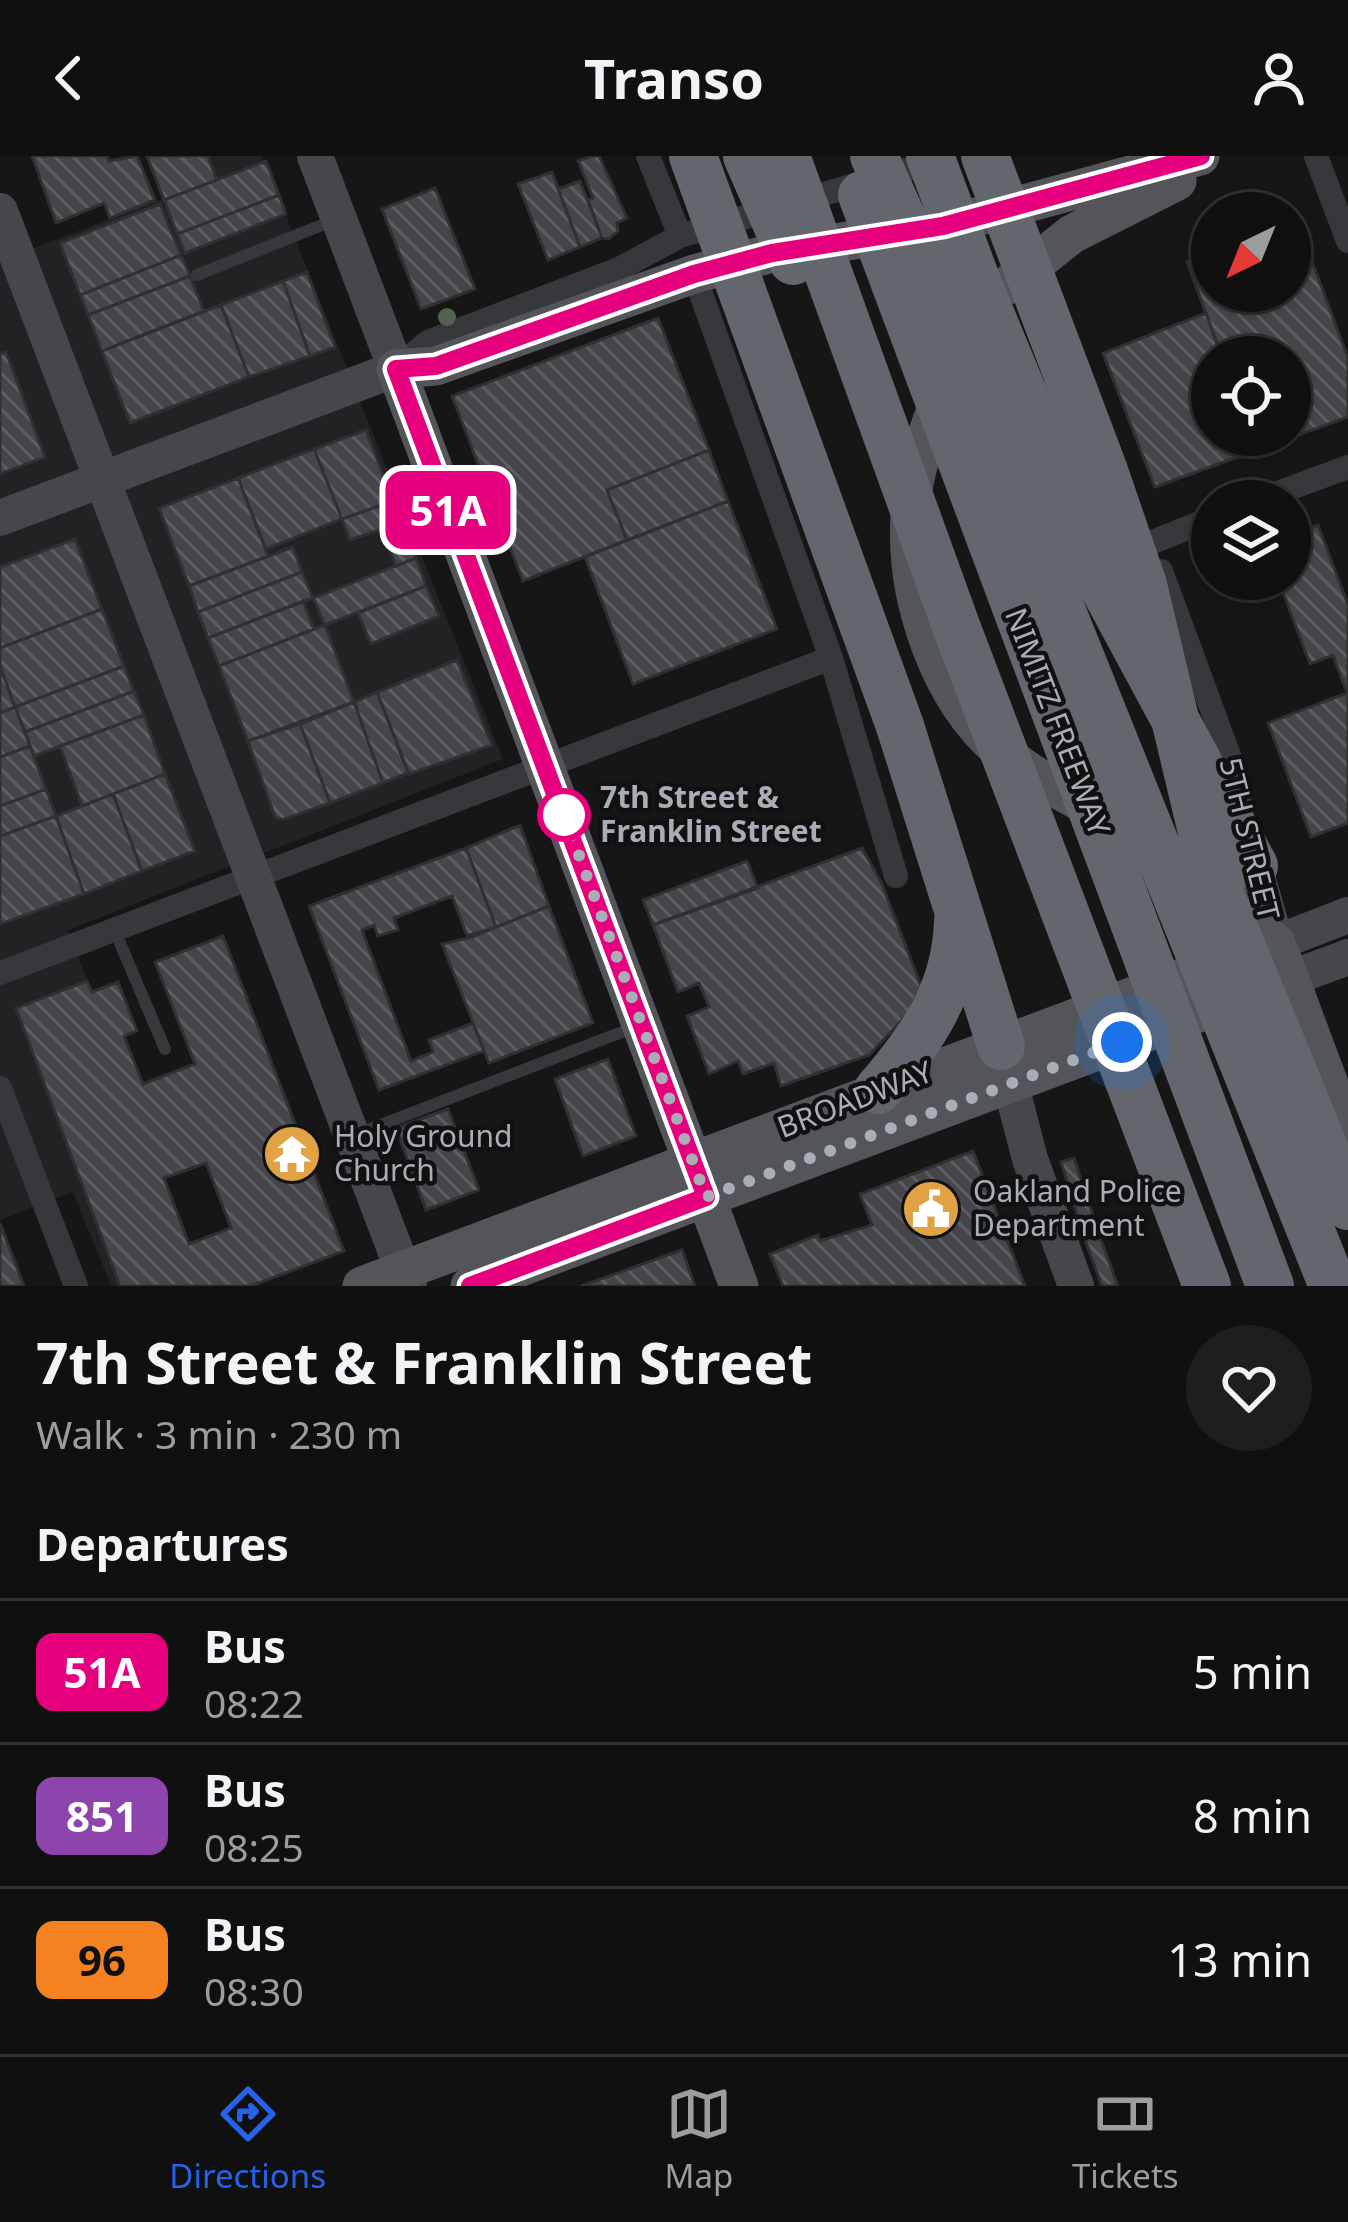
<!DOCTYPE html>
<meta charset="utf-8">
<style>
:root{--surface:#101011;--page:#1e1e1f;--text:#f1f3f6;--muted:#9c9d9f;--line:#303031;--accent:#2563eb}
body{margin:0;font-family:"Noto Sans",sans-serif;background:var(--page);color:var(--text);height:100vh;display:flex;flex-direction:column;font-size:45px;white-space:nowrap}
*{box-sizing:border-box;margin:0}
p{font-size:39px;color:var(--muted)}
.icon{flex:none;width:66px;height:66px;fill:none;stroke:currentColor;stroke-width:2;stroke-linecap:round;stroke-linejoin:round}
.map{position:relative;height:1130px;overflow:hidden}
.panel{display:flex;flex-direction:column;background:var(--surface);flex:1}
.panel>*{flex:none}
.badge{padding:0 24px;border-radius:18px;font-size:42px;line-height:78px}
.needle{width:78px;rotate:223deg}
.tools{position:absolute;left:1191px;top:36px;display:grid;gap:24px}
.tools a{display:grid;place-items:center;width:120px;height:120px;border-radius:50%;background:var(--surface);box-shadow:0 3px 9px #0004,0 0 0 3px var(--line);font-size:60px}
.you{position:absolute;width:60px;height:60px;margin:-30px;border:9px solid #fff;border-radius:50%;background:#1a73e8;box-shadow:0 0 0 18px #1a73e833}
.map>.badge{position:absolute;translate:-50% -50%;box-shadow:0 0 0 6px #fff}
h2{padding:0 36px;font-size:45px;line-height:108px}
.round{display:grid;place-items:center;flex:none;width:126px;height:126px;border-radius:63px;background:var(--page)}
.overview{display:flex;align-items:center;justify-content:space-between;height:204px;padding:0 36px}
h1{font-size:57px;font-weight:700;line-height:90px}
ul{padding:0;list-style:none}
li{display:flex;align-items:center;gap:36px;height:144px;padding:0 36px;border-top:3px solid var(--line)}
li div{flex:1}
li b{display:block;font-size:45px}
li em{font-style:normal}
li .badge{min-width:132px;font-weight:700;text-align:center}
header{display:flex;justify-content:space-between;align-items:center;height:156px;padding:0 36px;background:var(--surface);font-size:54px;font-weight:700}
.tabs{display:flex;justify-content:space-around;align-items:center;height:168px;border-top:3px solid var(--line);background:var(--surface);font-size:33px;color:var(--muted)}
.tabs a{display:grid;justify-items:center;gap:6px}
.tabs .selected{color:var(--accent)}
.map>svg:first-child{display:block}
</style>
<header><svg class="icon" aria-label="back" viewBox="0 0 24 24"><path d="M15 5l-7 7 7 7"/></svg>Transo<svg class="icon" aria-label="person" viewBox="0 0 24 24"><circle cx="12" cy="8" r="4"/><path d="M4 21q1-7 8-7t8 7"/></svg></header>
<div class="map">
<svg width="1348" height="1130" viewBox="0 0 1348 1130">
<defs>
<pattern id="building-back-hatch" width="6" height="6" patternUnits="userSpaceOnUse" patternTransform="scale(3)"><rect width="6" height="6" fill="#45464a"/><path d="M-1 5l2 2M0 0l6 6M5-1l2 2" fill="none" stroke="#5d5e62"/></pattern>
</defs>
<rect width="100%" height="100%" fill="#161617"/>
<path fill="#222224" d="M146,0H262L503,603L68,774L203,1130H111L73,1036L0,1064V105L162,43Z"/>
<path fill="url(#building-back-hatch)" stroke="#303033" stroke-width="3" fill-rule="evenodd" d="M32,0H107L109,5L137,0L155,44L110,62L104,47L56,67Z
M147,0H208L217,24L164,44Z
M592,0H599L627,62L617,67L618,75L609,83L602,82L588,44L593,42L578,5Z
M266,5L279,39L177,78L164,44Z
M552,16L580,91L548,104L518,28Z
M580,25L602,82L580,91L558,33Z
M435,32L475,133L421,153L382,53Z
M279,39L286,58L185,97L177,78Z
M160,48L181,99L80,139L60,87Z
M1297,65L1348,202V261L1257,294L1251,279H1290V201H1222L1187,106L1212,96V135H1290V67Z
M181,99L190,120L88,159L80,139Z
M307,116L335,191L310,200L283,125Z
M190,120L204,155L102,195L88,159Z
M283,125L310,200L249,221L221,149Z
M221,149L249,221L130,267L102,195Z
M1206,157L1222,201H1212V279H1251L1257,294L1155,331L1103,197Z
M658,162L709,294L607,334L627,384L523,425L452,240Z
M6,196L45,301L0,318V198Z
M366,274L393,345L342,363L314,293Z
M314,293L342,363L266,393L238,322Z
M709,294L728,345L627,384L607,334Z
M238,322L268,400L189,430L159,352Z
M393,345L402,366L350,384L342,363Z
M728,345L777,473L633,528L585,401Z
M1318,369L1348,449V667L1311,681L1268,567L1347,537L1333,499L1310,508L1278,423H1290V380Z
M75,383L102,453L0,492V411Z
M409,385L416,402L396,410L389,392Z
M293,391L302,416L198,456L189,430Z
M416,402L426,430L325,469L313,442Z
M302,416L313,442L208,482L198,456Z
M426,430L439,460L371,488L358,457Z
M303,445L314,473L219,510L208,482Z
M102,453L124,510L15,551L0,510V492Z
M325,469L354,546L248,585L219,510Z
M457,504L492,589L409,618L377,536Z
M0,510L15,551L0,557Z
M124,510L134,535L25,576L15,551Z
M134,535L144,559L34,600L25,576Z
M377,536L408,617L383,627L354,546Z
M354,546L383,627L330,647L300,568Z
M15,551L30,590L0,601V557Z
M144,559L165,618L82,650L60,590Z
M300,568L330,647L282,664L275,661L248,585Z
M30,590L46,633L0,650V601Z
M165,618L195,695L142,715L113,638Z
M46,633L56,660L0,680V650Z
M113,638L142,715L84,738L56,660Z
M56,660L84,738L0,768V680Z
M520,669L549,750L496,771L466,692Z
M466,692L496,771L467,780L452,740L394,762L398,774L378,780L374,769L362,774L411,905L433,896L429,884L473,867L484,895L379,934L309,750Z
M862,692L881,726L921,830L908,858L869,899L781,930L774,907L743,918L738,905L709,918L687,860L709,851L699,827L678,836L653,769Z
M747,705L758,732L653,769L643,744Z
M549,750L593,867L489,907L442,788L472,781Z
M223,780L344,1095L251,1130H120L16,852L87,825L92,836L118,826L137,875L124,880L143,928L195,908L155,806ZM206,1007L231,1072L189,1088L164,1022Z
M608,903L636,980L583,1000L555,923Z
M448,953L479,1034L426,1054L396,972Z
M973,995L1025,1130H783L770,1098L818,1079L820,1085L872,1069L860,1038Z
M1074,1002L1101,1084L1118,1130H1102L1087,1089L1061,1006Z
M0,1067L24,1130H0Z
M682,1094L695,1130H581Z"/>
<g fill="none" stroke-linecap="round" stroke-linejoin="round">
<path stroke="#37383c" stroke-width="12" d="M197,119L332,65
M114,773L165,893
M357,978L635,871"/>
<path stroke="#37383c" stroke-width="24" d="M648,0L680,80
M1316,0L1348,85
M694,118L831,502L896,720
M398,211L428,186L619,113L680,80L940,4
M1256,345L1348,311
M1150,387L1212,362
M1161,415L1230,602L1242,655
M0,817L831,502
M0,932L76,1130"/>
<path stroke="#45474c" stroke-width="36" d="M0,55L409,1130
M0,362L396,213L315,0
M1254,710L1276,787L1348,759
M1289,823L1348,801
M1003,899L1030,1003L1076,1130"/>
<path stroke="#53555b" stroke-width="39" d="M1008,129L1072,78L1177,25
M944,235C928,272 912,320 910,360C905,441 938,542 1001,595C1032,621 1069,639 1104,659
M1222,749L1276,787
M1280,797L1348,979
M362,1130L1232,803
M470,1130L1289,823
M739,1130L396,213L436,210L694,118L772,97L943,70L1200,0"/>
<path stroke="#63666c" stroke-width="48" d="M1103,430L1254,710
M900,570L1001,890
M878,934C922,883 956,835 958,765"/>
<path stroke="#63666c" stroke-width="48" d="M693,0L900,570
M747,0L793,105
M786,0L956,470L1207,1130
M874,0L922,107L1333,1130
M930,0L977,126L1103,430
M985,0L1104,315L1143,429L1212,718L1348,1050
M862,39L1270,1130"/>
</g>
<circle fill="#516152" cx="447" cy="161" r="9"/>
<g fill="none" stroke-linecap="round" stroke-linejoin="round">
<defs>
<path id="line" d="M470,1130L706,1041L396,213L436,210L694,118L772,97L943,70L1201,0"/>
</defs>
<use href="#line" stroke="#fff" stroke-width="27"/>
<use href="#line" stroke="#e6007e" stroke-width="18"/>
<path stroke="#a9aeb6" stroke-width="12" stroke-dasharray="0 21.6" d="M564,659L706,1041L1122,886"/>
</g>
<defs>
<symbol id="temple-disc" viewBox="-11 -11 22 22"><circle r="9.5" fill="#e0a245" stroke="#111112"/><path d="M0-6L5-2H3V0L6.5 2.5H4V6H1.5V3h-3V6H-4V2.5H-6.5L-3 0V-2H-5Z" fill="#fff"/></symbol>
<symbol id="civic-disc" viewBox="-11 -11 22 22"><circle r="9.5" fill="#e0a245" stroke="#111112"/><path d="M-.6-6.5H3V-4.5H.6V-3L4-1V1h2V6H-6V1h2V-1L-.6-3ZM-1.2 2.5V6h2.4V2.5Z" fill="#fff"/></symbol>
</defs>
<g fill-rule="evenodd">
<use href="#temple-disc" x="259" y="965" width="66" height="66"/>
<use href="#civic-disc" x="898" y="1020" width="66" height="66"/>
</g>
<circle fill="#fff" stroke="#e6007e" stroke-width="6" cx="564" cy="659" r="24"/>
<g text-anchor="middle" stroke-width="9" stroke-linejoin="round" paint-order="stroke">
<g font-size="30" fill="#a9aeb6" stroke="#111112">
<text transform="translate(1057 566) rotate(69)" y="10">NIMITZ FREEWAY</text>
<text transform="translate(1249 683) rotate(76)" y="10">5TH STREET</text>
<text transform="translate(855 944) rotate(-21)" y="10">BROADWAY</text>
</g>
<g font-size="30" font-weight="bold" fill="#a9aeb6" stroke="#111112" text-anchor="start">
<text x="600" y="652">7th Street &amp;<tspan x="600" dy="34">Franklin Street</tspan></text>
</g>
<g font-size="30" fill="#a9aeb6" stroke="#111112" text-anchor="start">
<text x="334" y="991">Holy Ground<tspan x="334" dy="34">Church</tspan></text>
<text x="973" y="1046">Oakland Police<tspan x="973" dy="34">Department</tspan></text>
</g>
</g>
</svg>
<div class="tools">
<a><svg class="needle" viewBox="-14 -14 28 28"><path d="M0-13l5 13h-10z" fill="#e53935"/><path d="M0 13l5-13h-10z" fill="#9c9d9f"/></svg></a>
<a><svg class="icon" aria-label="locate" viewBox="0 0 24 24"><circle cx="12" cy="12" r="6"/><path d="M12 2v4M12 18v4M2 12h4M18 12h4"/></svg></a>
<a><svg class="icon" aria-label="layers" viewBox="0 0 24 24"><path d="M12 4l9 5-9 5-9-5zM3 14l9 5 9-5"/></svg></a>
</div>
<div class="you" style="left:1122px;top:886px"></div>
<b class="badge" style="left:448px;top:354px;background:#e6007e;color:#fff">51A</b>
</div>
<section class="panel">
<div class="overview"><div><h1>7th Street &amp; Franklin Street</h1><p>Walk · 3 min · 230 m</p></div><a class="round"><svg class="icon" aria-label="heart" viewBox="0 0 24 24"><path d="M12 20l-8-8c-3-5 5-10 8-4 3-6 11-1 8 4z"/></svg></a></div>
<h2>Departures</h2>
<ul>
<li><span class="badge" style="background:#e6007e;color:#fff">51A</span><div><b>Bus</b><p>08:22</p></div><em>5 min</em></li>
<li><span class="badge" style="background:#8e44ad;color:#fff">851</span><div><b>Bus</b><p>08:25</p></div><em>8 min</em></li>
<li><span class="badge" style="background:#f58220;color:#111">96</span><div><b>Bus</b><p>08:30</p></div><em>13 min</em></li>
</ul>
</section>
<nav class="tabs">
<a class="selected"><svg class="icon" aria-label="directions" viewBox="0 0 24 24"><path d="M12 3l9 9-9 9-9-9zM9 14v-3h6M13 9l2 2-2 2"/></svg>Directions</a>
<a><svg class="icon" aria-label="map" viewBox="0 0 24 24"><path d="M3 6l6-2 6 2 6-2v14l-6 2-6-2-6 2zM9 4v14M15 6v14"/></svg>Map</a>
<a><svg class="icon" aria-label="tickets" viewBox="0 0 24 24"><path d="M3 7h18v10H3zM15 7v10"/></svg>Tickets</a>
</nav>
